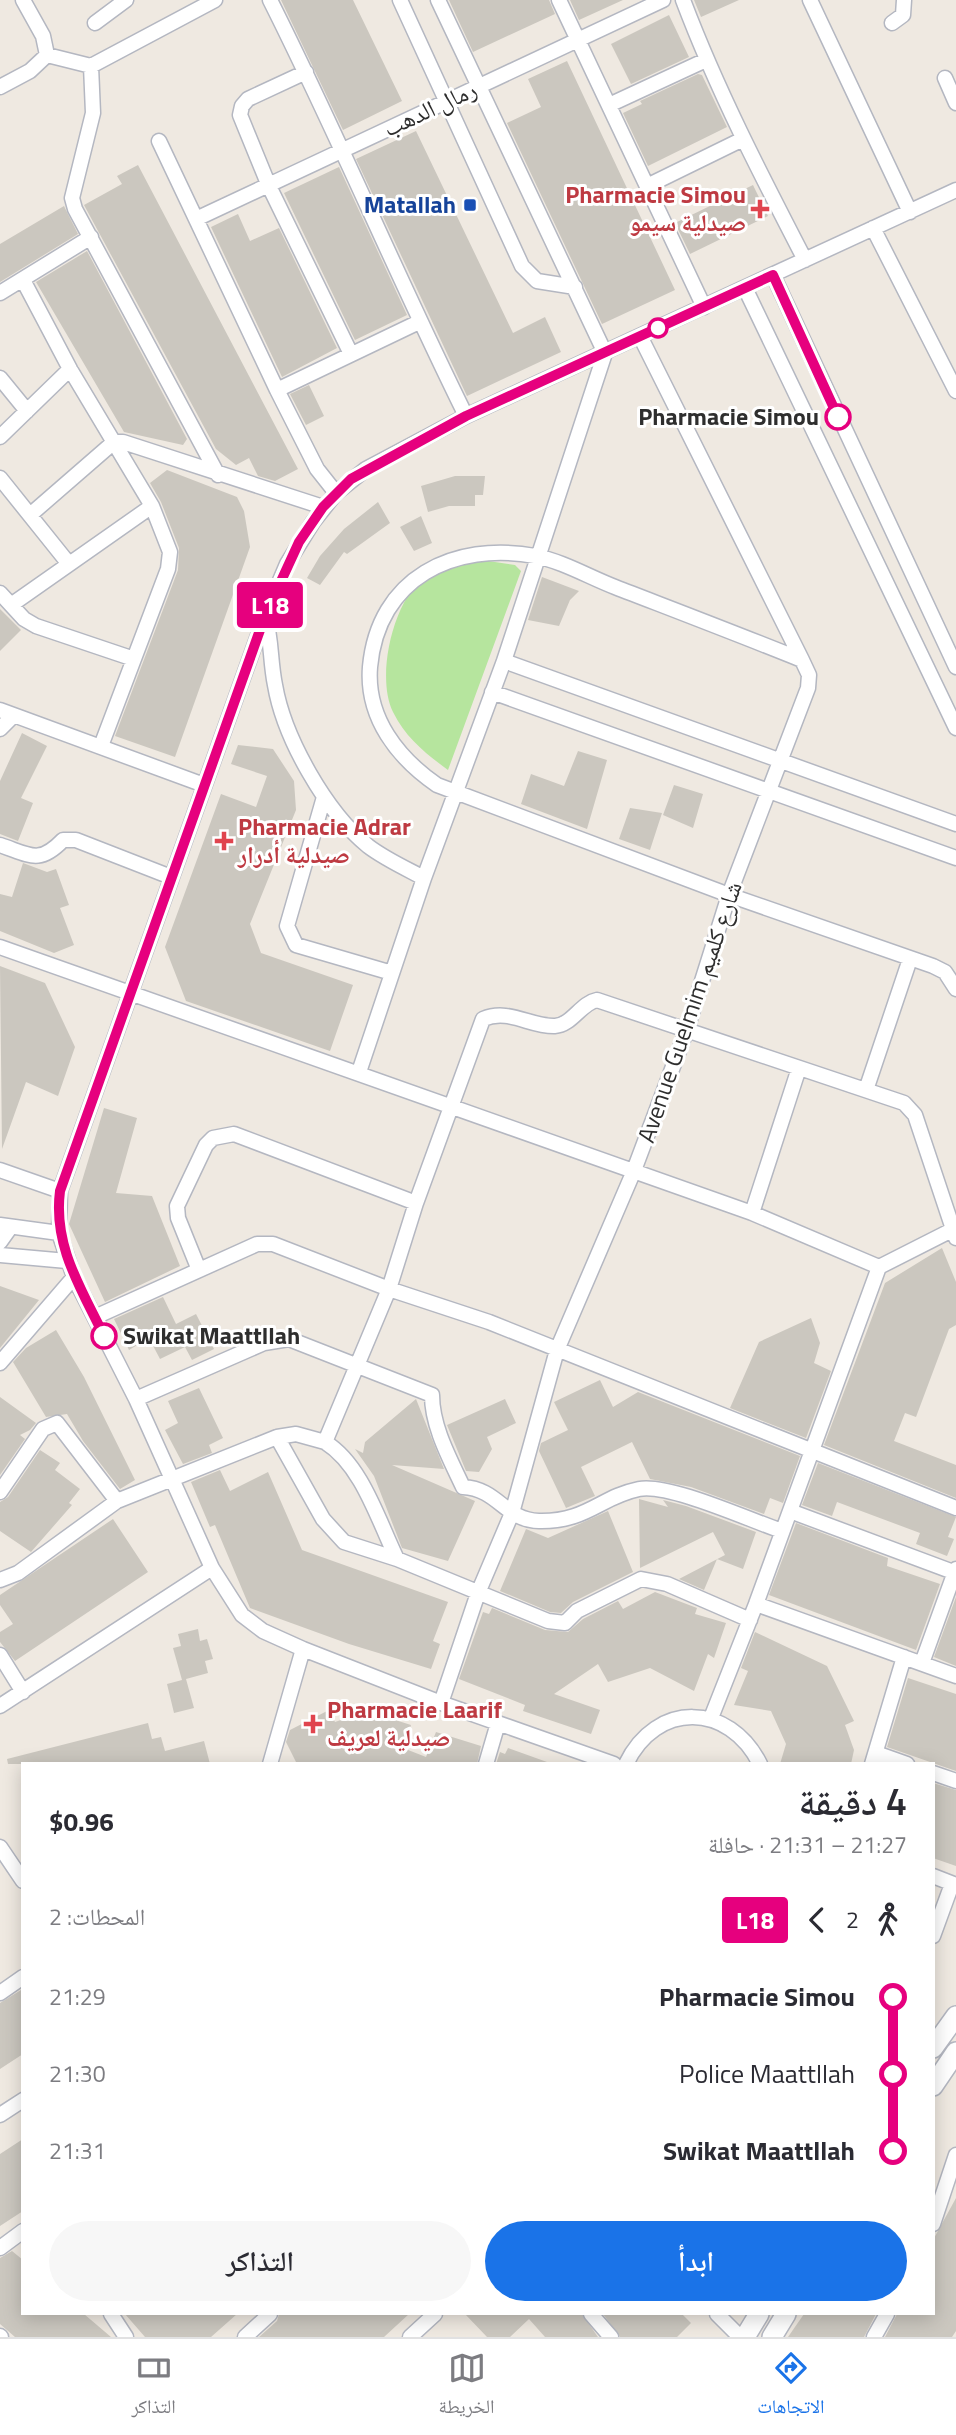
<!DOCTYPE html>
<html lang="ar">
<meta charset="utf-8">
<style>
:root{--surface:#fff;--page:#f7f7f7;--text:#2b2b33;--muted:#7c7c81;--line:#e1e1e2;--accent:#1a73e8}
body{margin:0;font-family:"Titillium Web","Noto Naskh Arabic",sans-serif;background:var(--page);color:var(--text);direction:rtl;height:100vh;display:flex;flex-direction:column;font-size:26px;white-space:nowrap}
*{box-sizing:border-box;margin:0}
p{font-size:23px;color:var(--muted)}
.icon{flex:none;width:38px;height:38px;fill:none;stroke:currentColor;stroke-width:2;stroke-linecap:round;stroke-linejoin:round}
.map{position:relative;flex:1;overflow:hidden;direction:ltr}
.details{position:absolute;left:21px;top:1762px;width:914px;height:553px;display:flex;flex-direction:column;background:var(--surface);border-radius:0px;box-shadow:0 4px 18px #0003;direction:rtl}
.details>*{flex:none}
.badge{padding:0 14px;border-radius:5px;font-size:24px;line-height:46px}
.map>.badge{position:absolute;translate:-50% -50%;box-shadow:0 0 0 4px #fff}
.legs{display:flex;align-items:center;gap:10px;height:77px;padding:0 28px;font-size:23px}
.legs p{margin-inline-start:auto}
.summary{display:flex;align-items:center;justify-content:space-between;height:119px;padding:0 28px}
h1{font-size:38px;font-weight:600;line-height:52px}
.action{display:flex;gap:14px;margin-top:auto;padding:14px 28px}
.action a{flex:1;height:80px;border-radius:42px;background:var(--accent);color:#fff;font-size:28px;font-weight:600;line-height:80px;text-align:center}
.action a+a{background:var(--page);color:var(--text)}
ul{padding:0 28px;list-style:none}
li{display:flex;align-items:center;gap:24px;height:77px;font-size:26px}
li i{display:grid;place-items:center;width:10px;height:100%;margin:0 9px;background:currentColor}
li i::after{content:'';width:18px;height:18px;margin:-9px;border:5px solid;border-radius:50%;background:var(--surface)}
li p{margin-inline-start:auto}
li:first-child i{background:linear-gradient(#0000 50%,currentColor 0)}
li:last-child i{background:linear-gradient(currentColor 50%,#0000 0)}
.tabs{display:flex;justify-content:space-around;align-items:center;height:98px;border-top:2px solid var(--line);background:var(--surface);font-size:19px;color:var(--muted)}
.tabs a{display:grid;justify-items:center;gap:4px}
.tabs .selected{color:var(--accent)}
.map>svg:first-child{display:block}
</style>
<div class="map">
<svg width="956" height="2337" viewBox="0 0 956 2337">
<rect width="100%" height="100%" fill="#efe9e1"/>
<path fill="#b6e59e" d="M468,558L515,565L521,571L448,770C425,753 406,738 393,712C375,675 394,597 428,573C439,566 456,563 468,558Z"/>
<path fill="#cbc7bf" d="M281,0H353L402,101L343,130Z
M449,0H549L555,14L473,52Z
M570,0H623L579,20Z
M694,0H739L701,17Z
M669,15L689,57L631,84L611,44Z
M567,61L675,290L602,324L507,123L541,107L528,79Z
M698,74L702,75L727,127L648,166L623,113L642,104L640,101Z
M416,131L513,333L545,317L561,352L467,396L356,159Z
M138,165L298,469L275,481L258,476L249,458L236,465L216,449L84,205L122,184L117,176Z
M339,167L407,315L355,340L284,193Z
M753,185L768,216L690,254L675,223Z
M64,206L78,234L0,282V244Z
M238,214L250,241L279,228L337,348L282,377L211,227Z
M87,251L187,439L183,445L124,432L36,282Z
M309,385L324,416L306,425L290,394Z
M167,470L237,497L244,511L250,547L175,757L115,736L178,570L179,548L161,502L150,483Z
M455,476H485L483,495H475V506H449L428,512L421,486Z
M378,502L390,523L347,554L344,552L320,585L307,578L320,556L344,529Z
M421,516L432,543L414,551L400,527Z
M542,577L579,591L570,600L559,626L528,620Z
M0,609L21,630L0,651Z
M22,733L47,746L21,798L33,803L18,841L0,834V781Z
M238,745L273,749L294,781L296,810L250,924L261,953L353,985L330,1051L186,1001L165,947L221,794L256,807L267,776L231,764Z
M578,751L607,760L587,829L521,804L531,774L564,786Z
M674,785L703,794L693,828L663,815Z
M630,808L662,813L650,850L619,839Z
M23,863L47,872L56,869L69,905L60,908L74,945L54,953L0,931V894L12,897Z
M0,966L45,983L75,1047L58,1096L26,1082L2,1149Z
M104,1108L137,1118L116,1193L152,1196L180,1266L105,1302L69,1224Z
M942,1248L956,1282V1325L949,1329L916,1417L905,1413L894,1441L956,1465V1498L824,1445L885,1283Z
M0,1286L39,1300L0,1348Z
M163,1297L176,1324L196,1314L214,1349L192,1360L185,1347L160,1359L149,1338L129,1350L114,1319Z
M811,1318L820,1343L814,1363L831,1371L806,1438L730,1408L759,1342Z
M56,1330L84,1377L135,1480L120,1489L83,1441L67,1414L46,1417L13,1362L26,1348Z
M600,1380L613,1407L638,1392L800,1456L783,1503L770,1498L764,1514L691,1487L650,1479L632,1442L581,1467L595,1496L566,1508L539,1451L541,1443L568,1430L554,1402Z
M199,1388L223,1438L209,1445L212,1453L183,1464L165,1430L178,1423L168,1401Z
M0,1397L36,1423L30,1430L20,1435L25,1439L0,1475Z
M416,1399L444,1469L392,1465L475,1501L448,1561L402,1548L374,1476L355,1449L363,1453L365,1442Z
M505,1399L516,1423L487,1437L492,1449L479,1472L466,1471L447,1425Z
M40,1450L60,1463L55,1470L80,1489L69,1503L72,1505L31,1552L0,1531V1502L8,1497Z
M818,1463L956,1517L948,1537L954,1539L947,1556L916,1544L920,1533L837,1502L832,1516L802,1505Z
M220,1470L230,1491L268,1472L302,1550L448,1602L433,1641L440,1644L431,1669L349,1644L250,1608L215,1525L210,1527L191,1482Z
M639,1499L668,1507L663,1500L686,1506L756,1532L743,1569L717,1559L704,1590L679,1579L725,1555L713,1532L640,1568Z
M608,1511L633,1572L573,1602L561,1613L550,1612L500,1591L526,1529L548,1538Z
M113,1519L148,1572L15,1661L0,1642V1632L13,1624L0,1605V1595Z
M796,1523L888,1558L887,1566L940,1584L916,1650L769,1595Z
M655,1592L697,1608L695,1614L726,1623L714,1658L708,1654L694,1691L650,1668L608,1682L598,1664L554,1694L600,1710L591,1734L523,1711L525,1705L459,1679L483,1612L489,1614L492,1608L545,1630L568,1632L583,1619L618,1601L623,1609Z
M956,1597V1666L934,1657Z
M198,1629L200,1641L207,1639L213,1659L205,1661L208,1673L186,1679L194,1708L174,1713L167,1684L182,1680L173,1648L181,1646L178,1634Z
M755,1632L827,1666L854,1721L845,1725L854,1750L851,1764H780L786,1744L771,1711L734,1705L748,1671L741,1668Z
M908,1678L956,1694V1771L887,1747Z
M329,1710L335,1722L367,1711L411,1725L403,1748L426,1757L436,1732L481,1746L477,1764H297L286,1742L290,1730Z
M148,1723L152,1739L161,1737L165,1751L204,1741L210,1764H8L7,1759Z
M508,1748L547,1762V1764H496L500,1752L505,1754Z
M933,1783L956,1790V1866L933,1858Z
M21,1990L23,2054L0,2069V2003Z
M23,2139V2211L0,2226V2154Z
M956,2198V2331L952,2337H885L897,2314H933V2240Z
M12,2251L23,2260V2314H84L111,2337H15L0,2324V2258Z
M125,2314H237L211,2337H145Z
M279,2314H409L384,2337H259L277,2321Z
M465,2314H582L598,2337H545L529,2319L510,2337H487Z
M603,2314H682L691,2323L677,2337H620Z
M804,2314H876L864,2337H788Z"/>
<g fill="none" stroke-linecap="round" stroke-linejoin="round">
<defs>
<path id="minor" d="M215,0L91,66L93,113L72,198L75,209L218,475
M270,0C339,137 398,279 466,416
M400,0L522,266L537,281L575,287
M559,0L704,307
M683,0C717,90 761,175 805,260
M810,0L910,212
M95,23L126,0
M892,23L903,15L904,0
M47,55L91,66
M306,72L248,99L242,106L240,115L269,186L351,354
M945,78L956,103
M0,87L30,71L47,55L43,36L23,0
M609,105L706,60
M159,141L277,390L317,469L336,493
M647,186L743,139
M196,219L663,0
M873,228L956,391
M773,275L956,667
M23,280L70,369L152,506L170,552L168,569L101,746
M745,288L956,728
M0,293L91,237
M0,378L27,411
M277,390L419,322
M0,437L70,369
M0,478L69,564
M30,515L114,442H123L323,507
M0,593L24,619L36,626L134,659
M11,605L152,506
M265,616C272,641 270,661 275,685C284,738 326,812 368,846C385,859 405,868 424,878
M802,660C740,635 677,611 615,587C589,577 562,561 535,556C454,541 378,578 370,667C366,718 398,758 437,785L729,895L933,966L945,972L956,989
M504,661L956,824
M492,692L956,858
M0,710L204,785
M0,729L13,716
M324,797L287,926L296,945L392,973
M0,845C30,855 39,865 63,840H76L171,877
M0,947L752,1213L879,1267
M359,1072L424,878L504,661L605,353L438,0
M866,1090L910,959
M0,1170L60,1191
M752,1213L799,1068
M0,1225L59,1233
M0,1242L10,1228
M0,1255L67,1261
M199,1270L178,1218L177,1206L206,1145L213,1138L234,1134L416,1203L483,1019C509,1008 530,1027 555,1026C572,1025 581,1003 597,1000L904,1103L915,1115L956,1238
M95,1317L257,1244H273L389,1289L489,1322L956,1508
M0,1363L74,1277
M136,1399L264,1343L289,1339L432,1395C432,1427 450,1459 463,1487C499,1489 504,1520 539,1521C587,1522 600,1497 639,1489C669,1483 749,1520 782,1531
M277,1437L296,1434L325,1442L389,1289L416,1203
M325,1442C362,1465 378,1520 397,1559
M0,1492L43,1429L57,1423L117,1501
M790,1511L956,1573
M0,1580L18,1573L117,1501L277,1437L323,1519L344,1542L397,1559L548,1621L565,1623L577,1611L641,1579L667,1584L750,1620
M756,1604L956,1676
M0,1655L23,1692
M922,1663L956,1569
M441,1703L478,1593L512,1513L557,1350L633,1173L686,1032L729,895L808,688L809,675L802,660L640,336
M0,1706L212,1568
M711,1718L756,1604L879,1267L956,1228
M876,1753L907,1764
M270,1764L303,1649
M486,1764L498,1723
M614,1764L441,1703L303,1649L263,1631L242,1615L212,1568L136,1399L74,1277L59,1233L60,1191L265,616L287,564L313,522L336,493L366,469L466,416L956,190
M626,1764C656,1701 729,1702 760,1764
M872,1764L904,1657
M933,1773L956,1781
M0,1847L23,1881
M933,1876L956,1885
M933,1936L952,1884
M0,1993L23,1977
M0,2115L23,2100
M933,2224L956,2155
M0,2248L23,2231
M111,2314L126,2337
M591,2314L611,2337
M717,2314L740,2337
M0,2336L1,2337
M245,2337L270,2314
M410,2337L435,2314
M874,2337L887,2314"/>
<path id="tertiary" d="M933,2048L956,2016
M933,2086L956,2052
M745,2337L759,2314
M772,2337L786,2314"/>
</defs>
<use href="#minor" stroke="#b4b7c1" stroke-width="17"/>
<use href="#tertiary" stroke="#b4b7c1" stroke-width="22"/>
<use href="#minor" stroke="#fff" stroke-width="14"/>
<use href="#tertiary" stroke="#fff" stroke-width="19"/>
</g>
<g fill="none" stroke-linecap="round" stroke-linejoin="round">
<defs>
<path id="line-1" d="M104,1336C81,1288 53,1246 60,1191L265,616L299,542L323,507L351,479L466,416L773,275L838,417"/>
</defs>
<use href="#line-1" stroke="#fff" stroke-width="16"/>
<use href="#line-1" stroke="#e6007e" stroke-width="10"/>
</g>
<rect fill="#1a4fb4" stroke="#fff" stroke-width="2.5" x="463" y="198" width="14" height="14" rx="3.5"/>
<g fill="#e0444e" stroke="#fff" stroke-width="2.5">
<path d="M756.5 198.5h7v7h7v7h-7v7h-7v-7h-7v-7h7z"/>
<path d="M220.5 830.5h7v7h7v7h-7v7h-7v-7h-7v-7h7z"/>
<path d="M309.5 1713.5h7v7h7v7h-7v7h-7v-7h-7v-7h7z"/>
</g>
<g fill="#fff" stroke="#e6007e" stroke-width="3.5">
<circle cx="658" cy="328" r="9"/>
<circle cx="838" cy="417" r="12"/>
<circle cx="104" cy="1336" r="12"/>
</g>
<g text-anchor="middle" stroke-width="6" stroke-linejoin="round" paint-order="stroke">
<g font-size="24" fill="#2e2e2e" stroke="#fff">
<text transform="translate(430 109) rotate(-25)" y="8">رمال الدهب</text>
<text transform="translate(690 1012) rotate(-71)" y="8">Avenue Guelmim شارع كلميم</text>
</g>
<g font-size="24" font-weight="bold" fill="#be3a42" stroke="#fff" text-anchor="start">
<text x="746" y="203" text-anchor="end">Pharmacie Simou<tspan x="746" dy="28">صيدلية سيمو</tspan></text>
<text x="238" y="835">Pharmacie Adrar<tspan x="238" dy="28">صيدلية أدرار</tspan></text>
<text x="327" y="1718">Pharmacie Laarif<tspan x="327" dy="28">صيدلية لعريف</tspan></text>
</g>
<g font-size="24" font-weight="bold" fill="#164399" stroke="#fff" text-anchor="end">
<text x="456" y="213">Matallah</text>
</g>
<g font-size="24" font-weight="bold" fill="#2e2e2e" stroke="#fff" text-anchor="end">
<text x="819" y="425">Pharmacie Simou</text>
<text x="123" y="1344" text-anchor="start">Swikat Maattllah</text>
</g>
</g>
</svg>
<b class="badge" style="left:270px;top:605px;background:#e6007e;color:#fff">L18</b>
<section class="details">
<div class="summary"><div><h1>4 دقيقة</h1><p>21:27 – 21:31 · حافلة</p></div><b>$0.96</b></div>
<div class="legs"><svg class="icon" aria-label="walk" viewBox="0 0 24 24"><circle cx="13" cy="4" r="2"/><path d="M13 8l-2 6 4 7M11 14l-3 7M7 12l3-4h3l4 4"/></svg>2<svg class="icon" aria-label="back" viewBox="0 0 24 24"><path d="M15 5l-7 7 7 7"/></svg><b class="badge" style="background:#e6007e;color:#fff">L18</b><p>المحطات: 2</p></div>
<ul>
<li><i style="color:#e6007e"></i><b>Pharmacie Simou</b><p>21:29</p></li>
<li><i style="color:#e6007e"></i><span>Police Maattllah</span><p>21:30</p></li>
<li><i style="color:#e6007e"></i><b>Swikat Maattllah</b><p>21:31</p></li>
</ul>
<div class="action"><a>ابدأ</a><a>التذاكر</a></div>
</section>
</div>
<nav class="tabs">
<a class="selected"><svg class="icon" aria-label="directions" viewBox="0 0 24 24"><path d="M12 3l9 9-9 9-9-9zM9 14v-3h6M13 9l2 2-2 2"/></svg>الاتجاهات</a>
<a><svg class="icon" aria-label="map" viewBox="0 0 24 24"><path d="M3 6l6-2 6 2 6-2v14l-6 2-6-2-6 2zM9 4v14M15 6v14"/></svg>الخريطة</a>
<a><svg class="icon" aria-label="tickets" viewBox="0 0 24 24"><path d="M3 7h18v10H3zM15 7v10"/></svg>التذاكر</a>
</nav>
